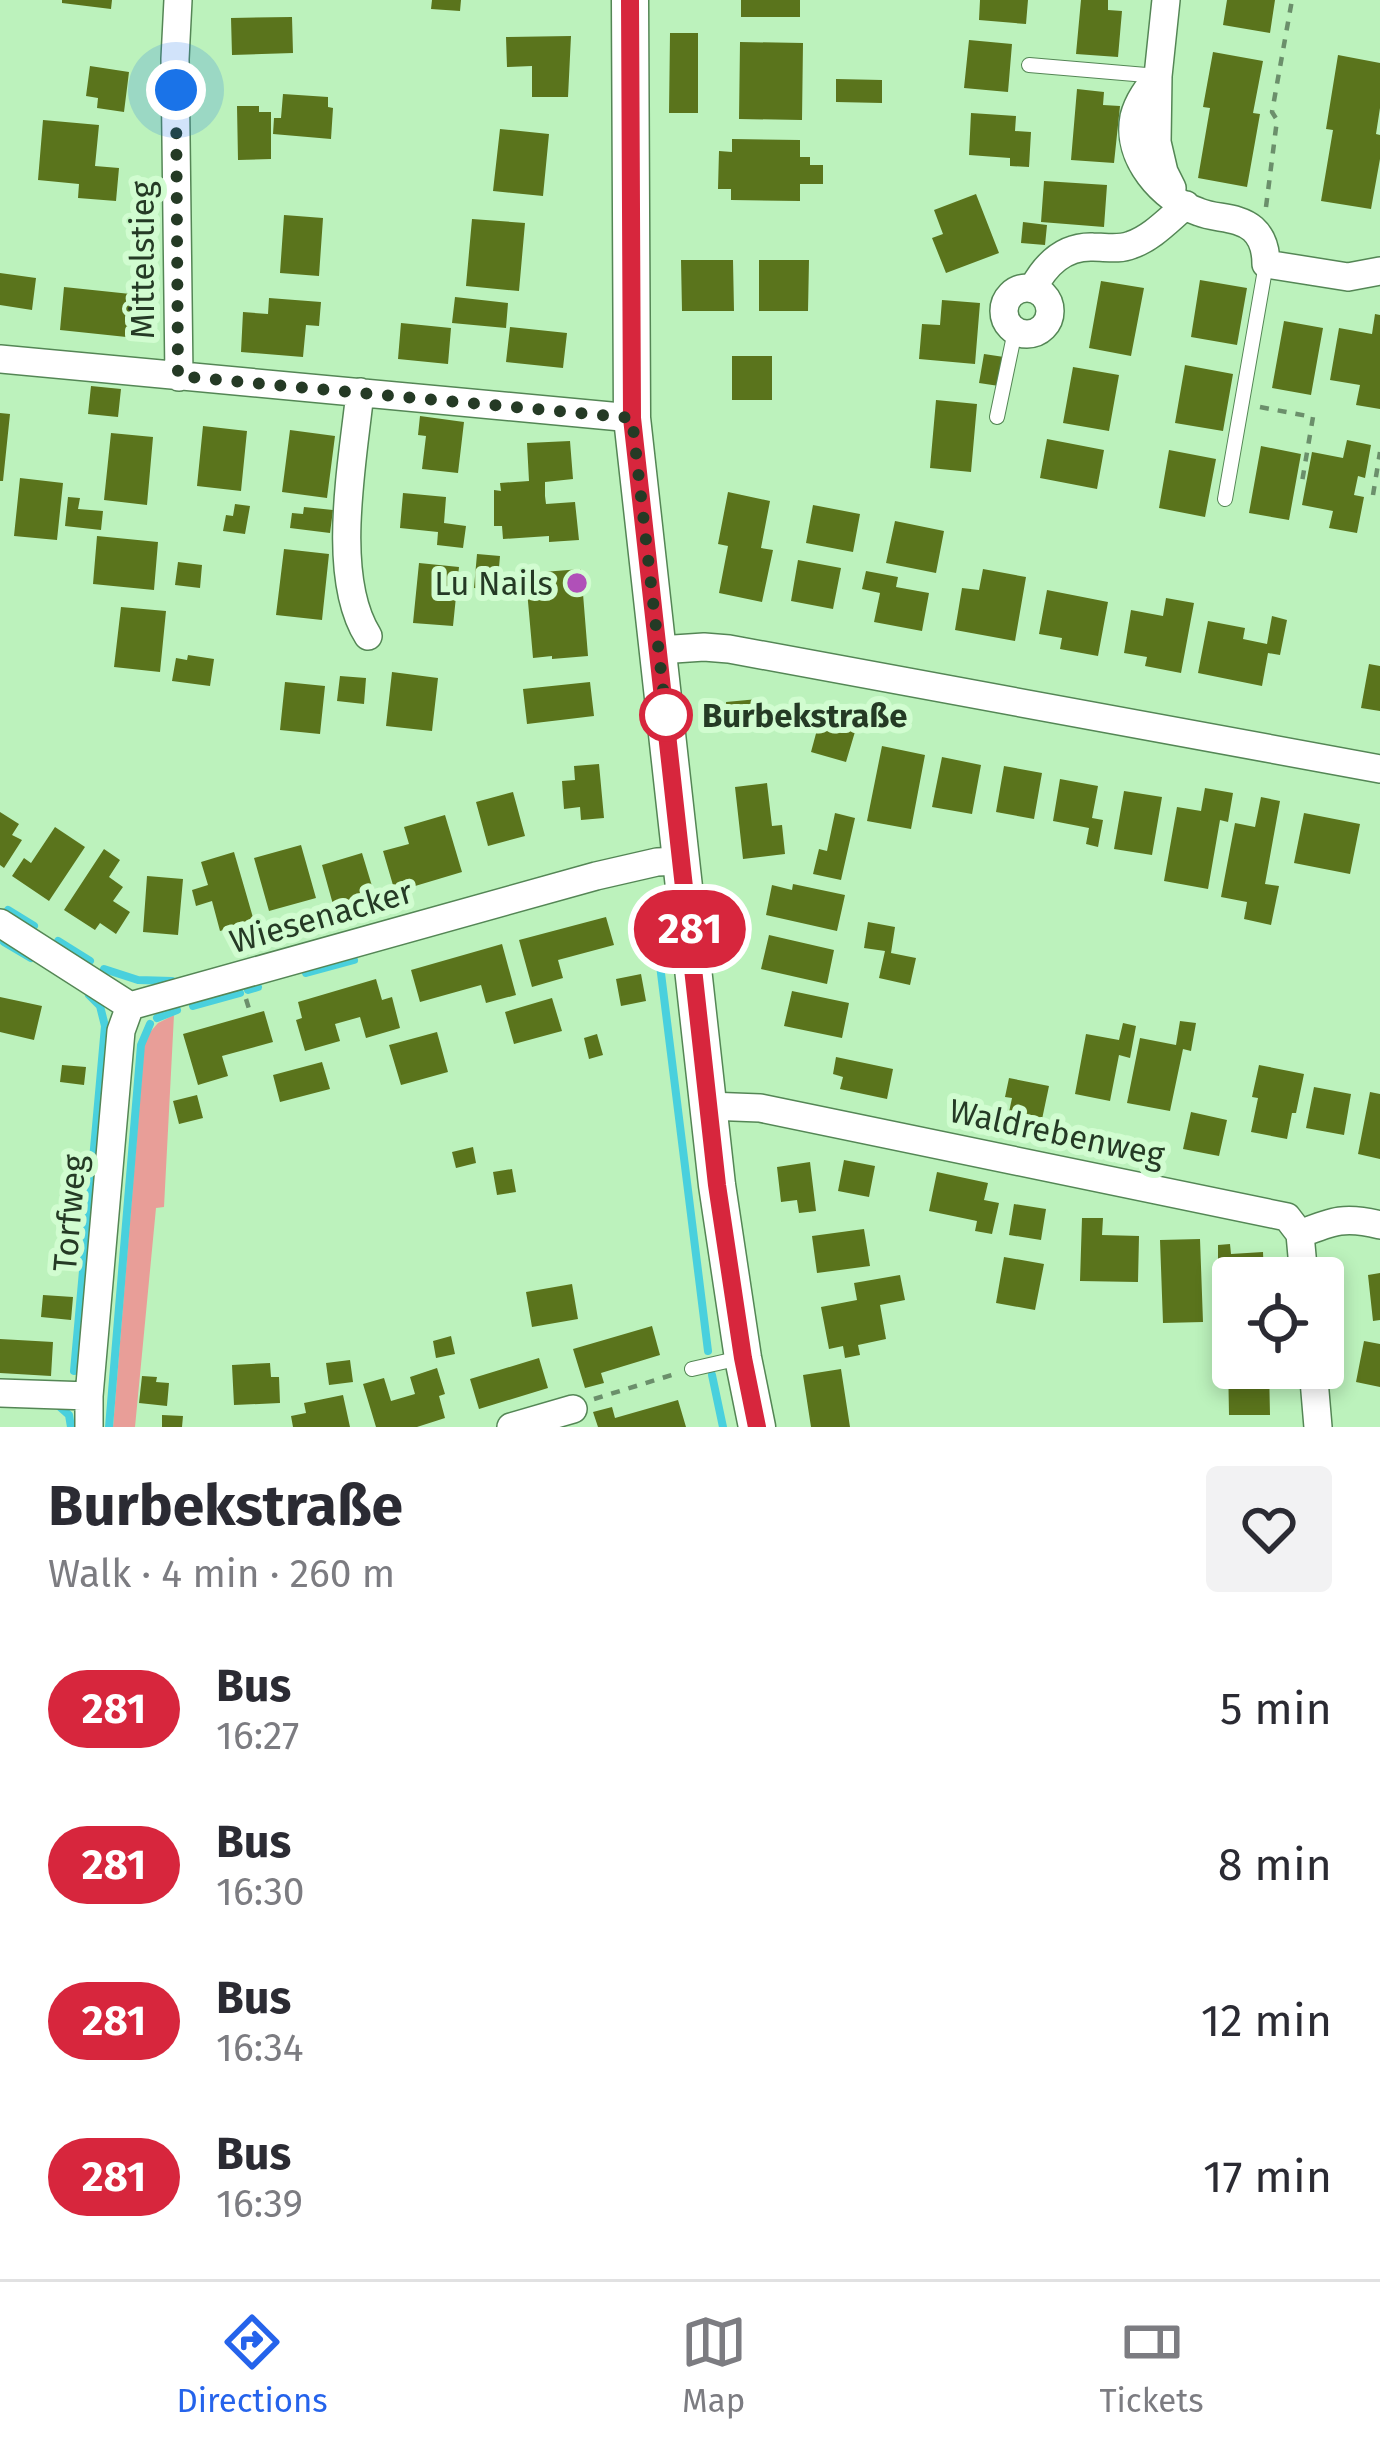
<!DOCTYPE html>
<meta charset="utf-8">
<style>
:root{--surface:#fff;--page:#f2f2f3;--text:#2b2b33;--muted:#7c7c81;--line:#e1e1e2;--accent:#2563eb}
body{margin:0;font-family:"Fira Sans",sans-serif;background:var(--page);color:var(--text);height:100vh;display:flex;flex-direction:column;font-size:45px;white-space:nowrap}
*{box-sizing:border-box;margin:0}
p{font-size:39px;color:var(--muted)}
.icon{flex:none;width:66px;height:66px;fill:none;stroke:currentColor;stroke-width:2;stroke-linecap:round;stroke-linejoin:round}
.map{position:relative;height:1427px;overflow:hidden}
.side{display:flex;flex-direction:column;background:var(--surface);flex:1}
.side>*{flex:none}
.badge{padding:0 24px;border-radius:39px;font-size:42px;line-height:78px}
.tools{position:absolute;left:1212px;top:1257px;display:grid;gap:24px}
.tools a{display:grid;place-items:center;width:132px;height:132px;border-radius:12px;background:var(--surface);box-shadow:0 6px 18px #0003;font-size:60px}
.you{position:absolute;width:60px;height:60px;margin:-30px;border:9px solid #fff;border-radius:50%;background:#1a73e8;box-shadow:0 0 0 18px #1a73e833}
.map>.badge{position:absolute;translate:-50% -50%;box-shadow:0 0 0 6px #fff}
.round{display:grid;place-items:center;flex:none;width:126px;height:126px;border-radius:12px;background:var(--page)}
.head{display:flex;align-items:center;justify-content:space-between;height:204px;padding:0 48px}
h1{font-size:57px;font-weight:700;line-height:90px}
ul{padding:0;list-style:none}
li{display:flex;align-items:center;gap:36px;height:156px;padding:0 48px}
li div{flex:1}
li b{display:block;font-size:45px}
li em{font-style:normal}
li .badge{min-width:132px;font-weight:700;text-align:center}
.tab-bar{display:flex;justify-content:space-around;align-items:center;height:168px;border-top:3px solid var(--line);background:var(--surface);font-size:33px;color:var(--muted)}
.tab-bar a{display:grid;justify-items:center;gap:6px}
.tab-bar .active{color:var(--accent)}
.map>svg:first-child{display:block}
</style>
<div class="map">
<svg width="1380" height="1427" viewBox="0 0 1380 1427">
<rect width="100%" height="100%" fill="#bcf2bc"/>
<path fill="#e89e98" d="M174,1015L164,1207L156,1208L135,1427H113L145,1038L158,1023Z"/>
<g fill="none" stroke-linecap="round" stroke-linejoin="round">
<path stroke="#49d0dd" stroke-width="8" d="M653,909L708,1351
M8,910L34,926
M58,941L90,961
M4,942L31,958
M104,969L138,980L172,981
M306,973L354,960
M248,990L258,987
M193,1006L240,993
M157,1018L177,1010
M74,1371L105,1026L100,1006L89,995
M712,1375L723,1427
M60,1407L69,1415L71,1427
M109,1427L141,1045L150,1024"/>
</g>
<path fill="#5a741c" d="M62,0H112L111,9L62,3Z
M432,0H461L460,11L431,9Z
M741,0H800V17H741Z
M980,0H1028L1026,24L979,20Z
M1081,0H1108V10L1122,11L1118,57L1076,54Z
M1227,0H1275L1270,33L1223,25Z
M292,17L293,53L232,55L231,18Z
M670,33H698V113H669Z
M571,36L568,97H532V66L507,67L506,37Z
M969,40L1012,44L1008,92L964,88Z
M740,42L803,43L802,120L739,119Z
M1213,52L1263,61L1253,113L1260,114L1247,187L1198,178L1210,108L1203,107Z
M1338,55L1380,63V108L1376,134L1380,135V159L1371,209L1321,201L1333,130L1326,129Z
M90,66L129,72L124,112L97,108L98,98L86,96Z
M836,79L882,80V103L836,102Z
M1077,89L1104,92L1103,105L1120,106L1114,163L1071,160Z
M283,94L328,97V107L333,108L331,139L273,134L274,118H281Z
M237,106H259V112H271V159L238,160Z
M971,113L1016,116L1015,131L1031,132L1029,167L1010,166V158L969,155Z
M43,120L99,125L95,166L119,168L116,201L78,198L79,184L38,180Z
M500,129L549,134L543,196L493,191Z
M732,139L800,140V157H810V165H823V184H800V201L731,200V189H718L719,151L732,152Z
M1044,181L1107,185L1104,227L1041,222Z
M976,194L999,253L946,273L932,238L943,234L934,210Z
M284,215L323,218L319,276L280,273Z
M472,219L525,223L519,291L466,286Z
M1023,222L1047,225L1045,245L1021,243Z
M681,260H733L734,311H682Z
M759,260H809L808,311H759Z
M0,273L36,278L32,310L0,305Z
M1200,280L1247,288L1237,345L1191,337Z
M1101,281L1144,288L1131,356L1089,348Z
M64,287L140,295L136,338L60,330Z
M455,297L508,303L506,328L452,323Z
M269,298L321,302L319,326L306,325L303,357L241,352L243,312L268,314Z
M942,300L980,303L975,364L919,359L922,324L940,325Z
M1375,314L1380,315V409L1356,405L1360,385L1330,380L1339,328L1372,334Z
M1284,321L1323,328L1311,395L1272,388Z
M401,323L451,328L448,364L398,359Z
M510,327L567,333L563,368L506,362Z
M984,354L1004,357L999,386L979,383Z
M732,356H772V400H732Z
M1185,365L1233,374L1223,431L1175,423Z
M1073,367L1119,375L1109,431L1063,423Z
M91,386L121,389L118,417L88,414Z
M936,400L977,404L971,472L930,468Z
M0,413L10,414L3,481H0Z
M420,416L464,422L458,473L422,469L426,436L418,435Z
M203,426L247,431L241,491L197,486Z
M290,430L335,436L327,498L282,492Z
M111,433L153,437L147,505L104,500Z
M1047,439L1104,450L1097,489L1040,478Z
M1347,440L1371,445L1365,478L1358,476L1354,495L1364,497L1357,533L1329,528L1333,511L1302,505L1312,452L1343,458Z
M570,441L573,479L545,482V496L546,504L575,502L579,540L549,542V536L503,539L502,526H494V490L501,491L500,483L529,481L527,443Z
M1261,446L1301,454L1289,520L1249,513Z
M1169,450L1216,459L1205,517L1159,508Z
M20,478L63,483L57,540L14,536Z
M728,492L770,501L761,548L773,550L762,602L719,593L728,546L718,544Z
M403,493L446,497L444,523L466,526L463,548L437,545L438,532L400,528Z
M68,497L80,498L78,509L103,511L101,530L65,526Z
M235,504L250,506L245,534L223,531L226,515L233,516Z
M813,505L860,514L853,552L806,543Z
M304,507L333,510L330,533L290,528L292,513L303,514Z
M895,521L944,531L936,573L886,563Z
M97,536L158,542L154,590L93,584Z
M284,549L329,554L322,620L276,615Z
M477,554L500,556L497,590L474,588Z
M798,560L841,568L833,609L791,601Z
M178,562L202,565L200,588L175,585Z
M419,563L459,567L453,626L413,623Z
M581,569L588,656L552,659V656L533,658L526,579L543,578V572Z
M983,569L1026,577L1015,641L955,630L962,588L979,590Z
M866,571L898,577L896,587L929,593L922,631L874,622L880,593L862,589Z
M1047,590L1108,602L1098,656L1060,649L1062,638L1039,634Z
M1166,598L1194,603L1181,673L1145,666L1147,657L1124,653L1131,610L1163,616Z
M121,607L166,611L160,672L114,667Z
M1272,616L1287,620L1280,655L1268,653L1262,686L1198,673L1208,621L1245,628L1243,639L1267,644Z
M188,655L214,659L210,686L172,681L176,658L187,660Z
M1369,664L1380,666V711L1361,708Z
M392,672L438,678L432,731L386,726Z
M340,676L366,678L364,704L337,701Z
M285,682L325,686L320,734L280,730Z
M590,682L594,716L527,724L523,689Z
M758,699L760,727L728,729L726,702Z
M821,715L857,725L846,762L811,752Z
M882,746L925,755L911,829L867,821Z
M942,757L981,765L972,814L932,807Z
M599,764L604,818L581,820L580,807L564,809L562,781L575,780L574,766Z
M1004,766L1042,773L1034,819L996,812Z
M1060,779L1098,786L1092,818L1103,820L1098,847L1086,844L1089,828L1053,821Z
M767,783L772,826L782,825L785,854L743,859L735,787Z
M1205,788L1233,793L1228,822L1220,820L1208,889L1164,881L1177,807L1201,811Z
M1124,791L1162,797L1152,855L1114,849Z
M513,792L525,836L488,846L476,802Z
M1261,797L1280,801L1265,884L1279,886L1271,925L1244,919L1247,902L1221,897L1235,823L1255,827Z
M0,812L19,824L12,835L22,840L4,868L0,865Z
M835,813L855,818L841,880L813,874L819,849L827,851Z
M1304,813L1360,824L1350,874L1294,863Z
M445,815L462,872L395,892L383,851L409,844L404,827Z
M55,827L85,847L49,901L12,876L24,858L31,863Z
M301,845L316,898L269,911L254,858Z
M104,849L120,860L109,877L123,887L113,901L130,912L116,934L100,923L95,930L64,910Z
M234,852L254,921L220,931L212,901L196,906L192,890L208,885L201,862Z
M362,853L375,896L334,908L322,865Z
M147,876L183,879L178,935L143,932Z
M793,884L845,895L837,931L766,915L772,885L792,890Z
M606,917L614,945L558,960L563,978L532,987L519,940Z
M868,922L895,927L891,953L916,958L910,985L879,978L885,951L864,948Z
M769,935L834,950L827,984L761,969Z
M502,944L516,995L486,1003L481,985L420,1002L411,970Z
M641,974L646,1001L621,1006L616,979Z
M376,979L382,1000L392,997L400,1028L366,1038L360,1017L335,1024L340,1041L305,1051L296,1020L302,1018L298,1002Z
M792,991L849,1003L842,1038L784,1026Z
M0,997L42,1006L34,1040L0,1032Z
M552,998L562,1031L514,1044L505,1012Z
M264,1011L273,1042L222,1056L228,1076L198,1085L183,1034Z
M1180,1021L1196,1023L1191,1051L1183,1049L1170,1111L1127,1103L1140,1038L1176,1045Z
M1123,1023L1136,1026L1130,1058L1119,1055L1110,1101L1075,1094L1086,1034L1119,1040Z
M437,1032L448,1072L401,1085L389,1045Z
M597,1034L603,1055L589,1059L584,1038Z
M836,1057L893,1069L887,1099L840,1089L843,1077L833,1074Z
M322,1062L330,1089L280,1102L273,1075Z
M62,1065L86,1067L84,1085L60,1082Z
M1259,1065L1304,1074L1296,1113H1292L1287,1139L1251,1132L1258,1098L1252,1097Z
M1009,1078L1049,1086L1041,1124L1008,1117L1012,1098L1005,1097Z
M1314,1087L1351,1094L1344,1135L1306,1128Z
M1370,1092L1380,1094V1159L1358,1154Z
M197,1095L203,1118L179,1124L173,1101Z
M1191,1112L1227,1120L1219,1156L1183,1149Z
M473,1147L476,1163L456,1168L452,1152Z
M844,1160L875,1166L869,1197L838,1191Z
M810,1162L816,1211L799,1213L797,1200L781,1202L777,1167Z
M512,1169L516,1192L497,1195L493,1172Z
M937,1172L988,1183L984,1200L999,1203L992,1234L975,1231L977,1221L929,1211Z
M1014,1204L1046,1209L1041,1240L1009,1235Z
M1082,1218H1103L1102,1235L1139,1236L1138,1282L1080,1281Z
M864,1229L870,1266L817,1273L812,1236Z
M1200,1239L1203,1322L1163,1323L1160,1240Z
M1230,1244L1231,1254L1263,1252L1264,1278H1233V1316H1229L1227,1267L1218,1268V1245Z
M1004,1257L1044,1264L1035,1310L996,1303Z
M1380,1273V1320L1373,1321L1368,1275Z
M900,1275L905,1300L880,1305L886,1339L858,1345L860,1355L845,1358L843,1346L829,1349L821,1307L857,1300L854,1283Z
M572,1284L578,1319L532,1327L526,1292Z
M43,1295L73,1297L71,1320L41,1317Z
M652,1326L660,1355L601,1373L604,1383L585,1388L573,1349Z
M451,1336L455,1354L436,1358L433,1341Z
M0,1339L53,1342L51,1376L0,1373Z
M1364,1341L1380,1344V1387L1356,1382Z
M539,1358L548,1388L479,1409L470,1379Z
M1233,1359V1368H1269L1270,1415H1229L1228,1360Z
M350,1360L353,1382L329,1385L326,1363Z
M270,1363L271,1377H279L280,1403L234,1405L232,1365Z
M437,1368L445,1394L439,1396L445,1418L417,1427H376L363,1384L384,1378L391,1401L415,1394L410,1377Z
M841,1369L850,1427H811L803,1375Z
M142,1376L157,1377L156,1382L169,1383L167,1406L139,1403Z
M343,1395L350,1427H293L291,1416L306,1413L304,1403Z
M678,1400L686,1427H598L593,1412L612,1407L615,1418Z
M162,1415L183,1416L182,1427H162Z"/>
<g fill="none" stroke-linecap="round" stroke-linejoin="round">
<defs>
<path id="service" d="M1029,65L1158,76
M997,417L1015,331
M1225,499L1266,264
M692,1369L740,1358"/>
<path id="minor" d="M178,0L175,59L179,377
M1166,0L1158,76L1157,142L1164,172L1172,188
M1158,76C1148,88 1138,101 1134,117C1126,158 1162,199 1199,212C1216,219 1238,216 1253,229C1263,238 1266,251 1266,264L1348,277L1380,271
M1004 311a23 23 0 1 1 46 0a23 23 0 1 1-46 0Z
M1033,288C1046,264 1064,246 1093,247C1106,247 1119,250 1131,245C1152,238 1169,219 1186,205
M0,359L632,418
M360,392C353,461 330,576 368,636
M659,650L704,647L729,649L1380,769
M0,923L130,1006L596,876L657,862L682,861
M708,1106L760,1108L1287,1217L1300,1234C1333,1221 1345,1216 1380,1225
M1300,1234L1304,1278
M1313,1368L1318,1427
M0,1393L89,1396
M89,1427V1396L121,1031L130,1006
M511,1427L573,1409"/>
<path id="tertiary" d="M630,0L632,418L717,1185L743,1358L757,1427"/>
</defs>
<use href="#service" stroke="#548655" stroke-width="16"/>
<use href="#minor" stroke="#548655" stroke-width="30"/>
<use href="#tertiary" stroke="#548655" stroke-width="39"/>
<path stroke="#6b8f6b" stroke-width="4.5" stroke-dasharray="9 9" stroke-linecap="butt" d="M1266,207L1277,120L1272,112L1292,0
M1260,407L1313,417L1302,482
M1373,495L1380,452
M246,999L250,1012
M594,1399L675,1374"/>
<use href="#service" stroke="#fff" stroke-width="14"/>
<use href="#minor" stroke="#fff" stroke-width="27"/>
<use href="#tertiary" stroke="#fff" stroke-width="36"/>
</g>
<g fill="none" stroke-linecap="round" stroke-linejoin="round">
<defs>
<path id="line" d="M630,0L632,418L717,1185L743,1358L757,1427"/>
</defs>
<use href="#line" stroke="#fff" stroke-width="27"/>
<use href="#line" stroke="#d7263d" stroke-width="18"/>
<path stroke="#253a25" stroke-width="12" stroke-dasharray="0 21.6" d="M176,90L178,376L632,418L666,715"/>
</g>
<circle fill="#b050b8" stroke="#d1fcd0" stroke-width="4.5" cx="577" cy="583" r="12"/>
<circle fill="#fff" stroke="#d7263d" stroke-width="6" cx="666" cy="715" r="24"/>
<g text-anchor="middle" stroke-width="12" stroke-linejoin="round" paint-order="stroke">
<g font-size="33" fill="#253a25" stroke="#d1fcd0">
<text transform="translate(142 260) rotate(-90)" y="12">Mittelstieg</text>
<text transform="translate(321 916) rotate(-16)" y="12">Wiesenacker</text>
<text transform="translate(1057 1132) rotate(12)" y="12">Waldrebenweg</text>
<text transform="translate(69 1213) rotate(-85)" y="12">Torfweg</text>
</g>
<g font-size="33" fill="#253a25" stroke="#d1fcd0" text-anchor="end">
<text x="553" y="595">Lu Nails</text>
</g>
<g font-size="33" font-weight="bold" fill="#253a25" stroke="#d1fcd0" text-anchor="start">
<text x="702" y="727">Burbekstraße</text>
</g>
</g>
</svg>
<div class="tools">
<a><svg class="icon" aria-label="locate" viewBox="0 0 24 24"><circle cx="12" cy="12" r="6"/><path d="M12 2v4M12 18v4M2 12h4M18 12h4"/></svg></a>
</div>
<div class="you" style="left:176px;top:90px"></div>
<b class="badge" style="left:690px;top:929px;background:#d7263d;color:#fff">281</b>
</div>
<section class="side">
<div class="head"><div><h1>Burbekstraße</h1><p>Walk · 4 min · 260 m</p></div><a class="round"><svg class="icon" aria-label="heart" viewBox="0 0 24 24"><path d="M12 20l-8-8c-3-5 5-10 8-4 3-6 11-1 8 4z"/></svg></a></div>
<ul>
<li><span class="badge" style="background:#d7263d;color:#fff">281</span><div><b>Bus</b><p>16:27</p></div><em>5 min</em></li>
<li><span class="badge" style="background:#d7263d;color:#fff">281</span><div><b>Bus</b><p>16:30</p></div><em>8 min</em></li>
<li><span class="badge" style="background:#d7263d;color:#fff">281</span><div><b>Bus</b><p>16:34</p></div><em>12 min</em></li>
<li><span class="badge" style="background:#d7263d;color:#fff">281</span><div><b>Bus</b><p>16:39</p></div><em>17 min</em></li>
</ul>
</section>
<nav class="tab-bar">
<a class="active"><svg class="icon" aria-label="directions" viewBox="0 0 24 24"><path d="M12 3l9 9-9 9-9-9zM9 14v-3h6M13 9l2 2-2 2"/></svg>Directions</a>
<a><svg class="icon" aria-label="map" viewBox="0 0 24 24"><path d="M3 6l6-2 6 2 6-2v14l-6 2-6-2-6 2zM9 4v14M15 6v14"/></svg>Map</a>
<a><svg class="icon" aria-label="tickets" viewBox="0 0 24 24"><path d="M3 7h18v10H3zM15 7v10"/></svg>Tickets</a>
</nav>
